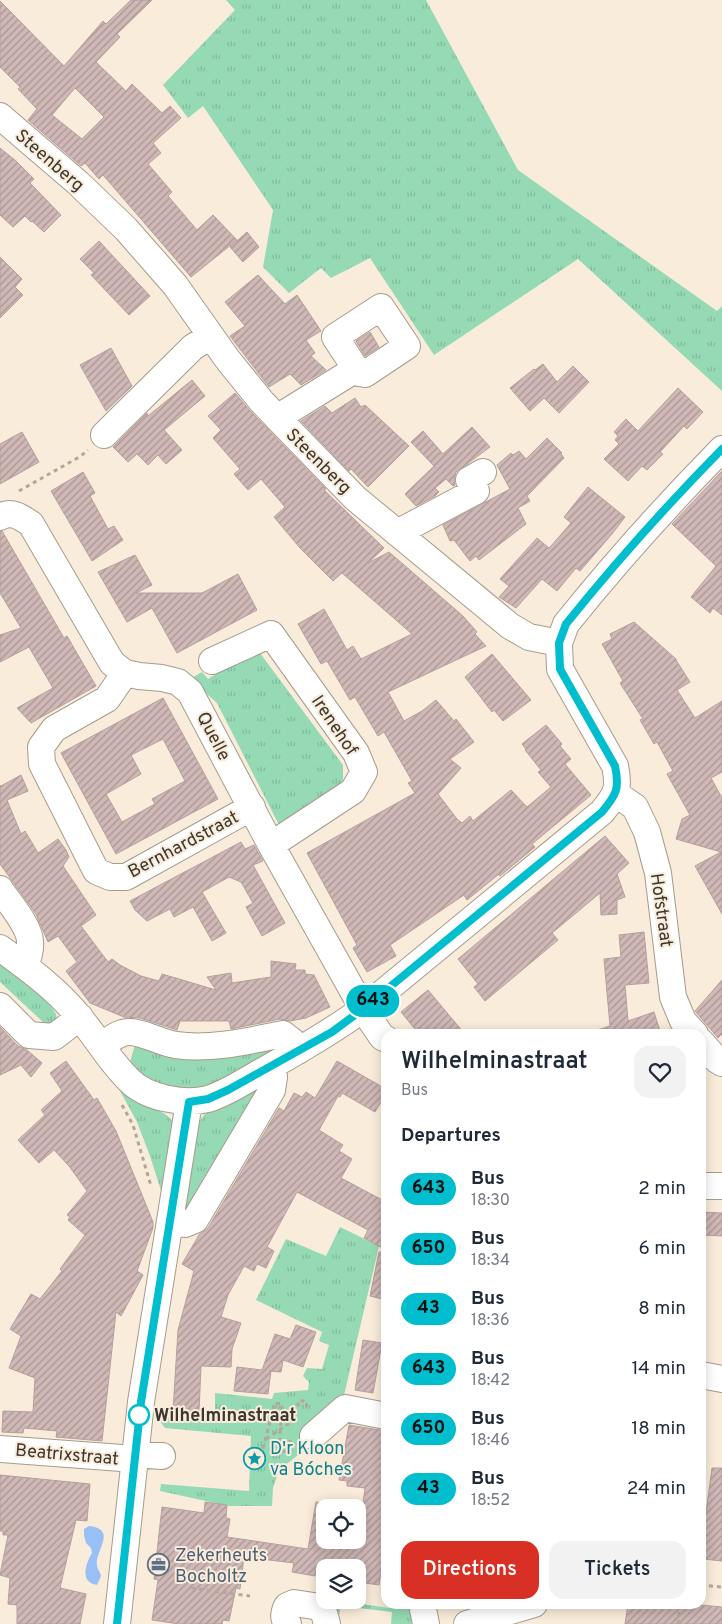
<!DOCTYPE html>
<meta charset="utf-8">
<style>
:root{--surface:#fff;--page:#f2f2f3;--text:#1f2937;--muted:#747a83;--accent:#d93025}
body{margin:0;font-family:Overpass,sans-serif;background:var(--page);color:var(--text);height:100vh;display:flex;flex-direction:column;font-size:19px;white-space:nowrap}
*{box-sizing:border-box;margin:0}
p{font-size:16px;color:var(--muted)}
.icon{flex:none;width:28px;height:28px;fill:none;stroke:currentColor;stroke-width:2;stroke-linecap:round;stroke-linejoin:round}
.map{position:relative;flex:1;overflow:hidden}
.sheet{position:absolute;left:381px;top:1029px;width:325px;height:580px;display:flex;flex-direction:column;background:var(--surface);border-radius:15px;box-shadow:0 2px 12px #0003}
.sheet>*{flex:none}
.badge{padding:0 10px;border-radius:16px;font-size:18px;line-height:32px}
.buttons{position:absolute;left:316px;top:1499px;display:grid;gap:10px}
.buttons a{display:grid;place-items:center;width:50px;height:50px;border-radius:10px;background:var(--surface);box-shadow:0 2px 12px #0003;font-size:25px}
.map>.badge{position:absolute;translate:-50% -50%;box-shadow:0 0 0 2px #fff}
h2{padding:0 20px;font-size:19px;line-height:45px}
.round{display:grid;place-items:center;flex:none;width:52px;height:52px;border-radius:15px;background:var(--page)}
.headline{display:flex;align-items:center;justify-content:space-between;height:85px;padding:0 20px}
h1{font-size:24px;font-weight:600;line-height:38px}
.action{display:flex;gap:10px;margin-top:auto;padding:10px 20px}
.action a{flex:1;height:58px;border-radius:15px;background:var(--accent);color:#fff;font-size:20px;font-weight:600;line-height:58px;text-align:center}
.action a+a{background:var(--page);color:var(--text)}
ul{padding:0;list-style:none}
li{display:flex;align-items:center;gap:15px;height:60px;padding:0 20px}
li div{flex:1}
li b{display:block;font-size:19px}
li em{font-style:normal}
li .badge{min-width:55px;font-weight:700;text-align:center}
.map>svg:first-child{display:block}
</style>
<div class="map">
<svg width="722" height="1624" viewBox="0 0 722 1624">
<defs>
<pattern id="grass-tufts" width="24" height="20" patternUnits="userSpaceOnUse" patternTransform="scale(1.25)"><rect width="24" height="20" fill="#95dab4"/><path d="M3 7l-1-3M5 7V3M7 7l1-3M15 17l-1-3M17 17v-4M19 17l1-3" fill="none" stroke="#81bc9b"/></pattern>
<pattern id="building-hatch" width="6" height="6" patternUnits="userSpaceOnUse" patternTransform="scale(1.25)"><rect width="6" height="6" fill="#cfb8b6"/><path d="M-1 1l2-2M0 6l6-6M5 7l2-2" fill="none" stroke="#a99695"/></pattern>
</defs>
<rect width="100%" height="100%" fill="#f9ecda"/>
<path fill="url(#grass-tufts)" d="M226,0H426L518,170L717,311L722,306V391L578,259L434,355L370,258L331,278L321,268L289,293L263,267L273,210L203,106L188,118L163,85L235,10Z
M257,649L343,765V783L279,825L217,703L190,679L202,672L208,679Z
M0,961C11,970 52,1003 56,1014C57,1019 56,1022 54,1026L44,1023L0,982Z
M284,1044C264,1056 224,1084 203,1088C175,1092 149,1083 130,1062L135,1045Z
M260,1086L201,1199L183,1213L196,1132C198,1126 200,1119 205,1114C216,1104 246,1093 260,1086Z
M119,1089L165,1114L171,1119L175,1128L164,1200L150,1156L137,1122Z
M340,1227L379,1246L342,1404L317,1440L279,1470L273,1488L272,1506H229L160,1491L161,1484L249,1491L251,1436L165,1428L158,1419L160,1414L215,1416V1393L272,1399L274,1393L308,1390L309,1382L303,1376L307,1368L322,1369L329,1345L319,1341L322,1332L256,1300L286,1239L326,1256Z
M335,1600L389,1608L409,1604L412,1624H391L392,1612L341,1606L338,1620H335Z"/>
<path fill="#99c0f6" d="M89,1526C118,1529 95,1551 97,1565C97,1569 100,1571 101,1576L97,1585C79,1582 86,1563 92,1553L91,1548L86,1543L84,1535V1529Z"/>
<path fill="url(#building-hatch)" stroke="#b69f9d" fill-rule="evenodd" d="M131,0H152L117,34L120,37L96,62L126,91L132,84L162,113L170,106L181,118L153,143L161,153L148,164L172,192L168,196L197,230L213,215L237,240L191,277L103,175L99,179L85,163L81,166L28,120L37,109L18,89L20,87L0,67V1L64,66L103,21L106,24ZM75,88L104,117L82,139L52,115Z
M0,148L16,161L34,179L30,183L61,215L44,232L32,221L31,222L25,216L13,227L0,215Z
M247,232L259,247L243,262L230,247Z
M99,241L150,296L129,315L91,275L94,273L80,259Z
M0,257L22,279L15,287L23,295L0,318Z
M258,275L285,304L297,295L321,331L306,340L315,353L311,356L326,370L301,385L290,374L269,387L230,336L245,326L225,302Z
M370,332L379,347L365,356L356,341Z
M111,348L132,386L106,411L80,365Z
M543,364L557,382L573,366L589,382L559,413L544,398L530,411L510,388L534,369L535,370Z
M192,380L205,396L164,430L182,450L166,464L158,455L148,465L137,454L128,462L113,447L147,413L148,416Z
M678,388L703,412L687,429L684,426L660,452L663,454L647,470L642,466L628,481L604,459L619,444L615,440L618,436L614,432L626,419L638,431Z
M235,393L251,412L326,489L324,490L384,548L368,563L389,552L463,616L477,632L475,634L486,646L388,692L404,721L422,711L436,700L454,721L456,719L474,742L450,759L461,768L438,794L457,819L462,823L470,816L473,821L511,790L527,807L551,787L538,772L541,770L525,750L526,749L522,744L546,725L562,744L560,746L571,759L565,764L591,795L532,844L535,847L500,876L499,874L467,900L464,895L390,945L396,956L367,972L353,948L357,945L307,853L415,793L408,783L412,781L384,732L378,736L355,697L350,700L327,661L321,664L298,624L324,609L347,650L353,646L361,659L412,634L342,573L333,581L300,548L274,517L285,507L261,479L248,490L234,474L240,469L213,438L221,430L208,416Z
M355,398L361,407L365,405L409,446L368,487L351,469L349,471L301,421L325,406L332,413Z
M472,427L490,447L456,472L454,480L455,485L453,486L446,479L435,488L439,492L435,496L416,506L405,494L434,466L411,442L423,431L443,454Z
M22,432L39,462L0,484V444Z
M547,438L562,453L561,454L564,458L527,496L530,501L518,508L526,524L479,560L476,556L470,561L454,540L450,541L443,525L510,489L497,465L511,453L513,455L519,451L526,459Z
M722,471V615L713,608L710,613L691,597L716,566L672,524Z
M83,472L95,493L90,496L108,529L114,526L123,540L92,561L51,491Z
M588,487L625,517L612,534L580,571L576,568L557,591L542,579L516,608L499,597L509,586L500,579L537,538L549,548L551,546L571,523L564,517Z
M2,531L64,638L67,636L96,686L31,723L17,708L53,688L29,647L0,662V635L21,628L0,593V532Z
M135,555L152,585L136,593H202L238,574L257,610L177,653L152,608L127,622L98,572Z
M634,622L676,659V660L690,682L677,690L695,718L722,701V772L711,778L722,798V914L695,866L721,852L676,839L682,819L690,815L667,774L673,771L657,742L654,744L640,720L643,719L620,683L623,681L602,644L612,639L610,634Z
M492,654L531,700L503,721L494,710L492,712L465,677Z
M163,698L218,799L116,854L61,753ZM163,739L185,781L152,799L155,804L122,822L106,794L141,774L131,755Z
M21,775L28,791L7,800L21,834L25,831L38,853L58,839L66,850L69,857L63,866L96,915L81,926L108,962L112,959L120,965L141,976L159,981L162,974L216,990L207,977L231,973L232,983L271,977V961L296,964L295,970H305V974L314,975L330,1007L306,1018L290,1021L280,1019L231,1029L229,1021H180L177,1030L140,1018L124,1017L90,1003L66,971L77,962L58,936L48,942L36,914L0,864V785L1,786Z
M605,836L629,863L617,874L625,897L617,900V914L601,915L600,893L552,933L558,940L485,1001L474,987L478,984L458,959Z
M241,842L245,849L254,845L263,861L253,865L285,923L262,936L246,907L253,903L241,882L229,877L202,892L226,933L212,941L193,907L174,917L170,909L147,921L135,910L130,901Z
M644,932L649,983L625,985L628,1021L654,1012L661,1034H598L597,1030L610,1026L604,959L621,957L619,935Z
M722,980V1034L718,1038L695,1011Z
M428,990L448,1014L465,1034H419L401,1012Z
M0,1027L18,1046L27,1050L42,1063L31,1077L21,1065L0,1075Z
M66,1061L94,1100L97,1098L116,1131L153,1222V1228L137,1271L143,1275L121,1316L116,1312L102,1441L56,1437L57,1431L24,1428L23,1433L2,1432L3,1411L33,1412L35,1378L9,1368L21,1336L10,1329L31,1294L40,1299L62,1271L60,1269L85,1235L68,1220L70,1217L67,1215L87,1191L69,1166L54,1150L39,1163L18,1140L45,1115L41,1110L62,1091L50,1073Z
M337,1061L386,1089V1094L375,1112L342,1093L340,1097L338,1096L319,1130L343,1145L339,1151L352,1159L341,1178L386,1202V1250L364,1238L368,1230L297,1192L267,1247L274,1251L266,1268L257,1264L254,1271L244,1266L228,1295L221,1317L241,1323L232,1349L231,1367L201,1366L199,1412L173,1411L178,1330L194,1271L182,1264L199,1235L208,1228L279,1108L284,1111L294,1093L302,1097L306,1092L315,1098Z
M701,1212L722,1213V1236L701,1235Z
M379,1252H386V1300L370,1296Z
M296,1325L316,1332L303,1367L283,1360L281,1372L269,1371H271L268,1394L234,1391L237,1367L262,1370L275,1334L290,1339Z
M363,1340L382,1343L373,1393L355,1390Z
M349,1425L386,1431V1542L379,1585L358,1582L359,1568H316L315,1576L292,1572L294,1563L244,1557L240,1589L236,1588L229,1621L223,1620L222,1624H179L152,1620L158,1580L154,1579L162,1507L204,1513L205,1502L227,1505L226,1518L230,1519L227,1537L308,1549L316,1502L325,1503V1540H358L365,1488L347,1486V1481L339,1480Z
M712,1468H722V1561L703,1559L705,1544L703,1543L704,1527Z
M0,1475L90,1484L87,1521L76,1520L60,1588L86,1594L80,1624H17V1605L8,1604L10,1578L0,1575L8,1535H3V1531H0Z
M628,1604H690L722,1607V1624H625Z"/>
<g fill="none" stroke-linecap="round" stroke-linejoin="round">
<defs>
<path id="minor" d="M0,116L78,183L126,229L175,285L228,360L262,402L355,498L510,626L529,637L559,643
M277,418L356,369L359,373L365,374L407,346L381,307L335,337L356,369
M104,435L193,347L211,336
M0,517C11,510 21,517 31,524L112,663L125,673L139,676L162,678L178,682L190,692L271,845L363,1009L382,1037L386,1039
M397,533L476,491L469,480L483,472
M212,661L271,634L356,753L364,772L353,791L271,845
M125,673L107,699L54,729L41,747L42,764L96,871L110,877H126L252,807
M616,794L635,807L647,832L658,873L673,997L683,1021L695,1034
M0,889C9,903 30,926 30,942C31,950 28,958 25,966
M0,948C29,969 58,990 80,1018C97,1038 110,1062 130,1081C147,1098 185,1105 208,1099C227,1093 243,1082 259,1073C295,1053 330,1033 363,1009L602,812C616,795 620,789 615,766L560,669L559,643L566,624C615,563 667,505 722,449
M0,1006L29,1035L54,1037L80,1017
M701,1042L717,1060L722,1063
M101,1046C110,1040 119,1031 131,1032C146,1033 161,1043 176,1045C211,1050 248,1041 283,1034L293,1042L298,1051
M701,1186H722
M171,1222L185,1224L195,1220L272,1090L274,1077L269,1068
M701,1375L722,1379
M313,1436L345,1408L386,1416
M0,1449L135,1459
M135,1454L162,1456
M422,1604L426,1624
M117,1624L141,1402L189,1102
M288,1624C282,1618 284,1612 287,1606L294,1603L320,1607L324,1613L327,1624
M467,1624L534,1604"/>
</defs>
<use href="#minor" stroke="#a79b8b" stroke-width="28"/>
<path stroke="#b2a89a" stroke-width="3" stroke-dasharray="4 4" stroke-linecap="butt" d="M19,491L81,456L88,450
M122,1105L133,1125L151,1186
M294,1422L299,1400L307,1402L306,1410
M266,1439L294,1420
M250,1463H259L275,1403L282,1404L279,1451L287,1452L290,1440
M701,1585L722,1587
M191,1588L250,1596
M678,1624L680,1604"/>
<use href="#minor" stroke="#fff" stroke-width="26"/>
</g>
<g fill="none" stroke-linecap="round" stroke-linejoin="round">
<defs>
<path id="line" d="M117,1624L141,1402L189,1102L208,1099L228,1090L332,1032L363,1009L602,812C616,795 620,789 615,766L560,669L559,643L566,624C615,563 667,505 722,449"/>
</defs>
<use href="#line" stroke="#fff" stroke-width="11"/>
<use href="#line" stroke="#00becd" stroke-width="8"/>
</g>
<defs>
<symbol id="sight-ring" viewBox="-11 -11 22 22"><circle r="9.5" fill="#f9ecda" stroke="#0f9aa8" stroke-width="1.5"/><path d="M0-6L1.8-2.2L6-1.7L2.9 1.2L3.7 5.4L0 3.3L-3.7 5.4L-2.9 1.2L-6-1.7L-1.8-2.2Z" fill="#0f9aa8"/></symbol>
<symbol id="office-ring" viewBox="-11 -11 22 22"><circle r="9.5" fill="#f9ecda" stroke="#5c6f8a" stroke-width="1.5"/><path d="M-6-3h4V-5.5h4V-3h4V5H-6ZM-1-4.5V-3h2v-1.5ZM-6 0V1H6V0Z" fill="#5c6f8a"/></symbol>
</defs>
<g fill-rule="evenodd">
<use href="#sight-ring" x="242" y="1446" width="25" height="25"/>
<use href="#office-ring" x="146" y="1552" width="25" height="25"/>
</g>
<circle fill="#fff" stroke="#00becd" stroke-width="2.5" cx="139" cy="1415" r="10"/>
<g text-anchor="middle" stroke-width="4" stroke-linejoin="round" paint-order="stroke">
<g font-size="18" fill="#3d3731" stroke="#f9ecda">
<text transform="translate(50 160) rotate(41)" y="6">Steenberg</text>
<text transform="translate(319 461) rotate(45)" y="6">Steenberg</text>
<text transform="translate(335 725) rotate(56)" y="6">Irenehof</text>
<text transform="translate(214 736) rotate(62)" y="6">Quelle</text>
<text transform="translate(183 844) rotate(-28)" y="6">Bernhardstraat</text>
<text transform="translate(662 910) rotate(82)" y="6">Hofstraat</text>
<text transform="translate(67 1454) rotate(5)" y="6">Beatrixstraat</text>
</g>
<g font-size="18" font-weight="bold" fill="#3d3731" stroke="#f9ecda" text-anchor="start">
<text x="154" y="1421">Wilhelminastraat</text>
</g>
<g font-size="18" fill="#0d838f" stroke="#f9ecda" text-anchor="start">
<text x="270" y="1454">D'r Kloon<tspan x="270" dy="21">va Bóches</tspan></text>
</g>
<g font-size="18" fill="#4e5e75" stroke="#f9ecda" text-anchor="start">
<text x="175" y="1561">Zekerheuts<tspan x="175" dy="21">Bocholtz</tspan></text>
</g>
</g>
</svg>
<div class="buttons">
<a><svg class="icon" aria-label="locate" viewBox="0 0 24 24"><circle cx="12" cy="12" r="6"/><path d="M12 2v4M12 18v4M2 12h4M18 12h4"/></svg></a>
<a><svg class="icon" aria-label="layers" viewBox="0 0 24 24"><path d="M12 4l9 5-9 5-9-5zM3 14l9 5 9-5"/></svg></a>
</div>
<b class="badge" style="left:373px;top:1001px;background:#00becd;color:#111">643</b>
<section class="sheet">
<div class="headline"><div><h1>Wilhelminastraat</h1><p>Bus</p></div><a class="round"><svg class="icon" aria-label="heart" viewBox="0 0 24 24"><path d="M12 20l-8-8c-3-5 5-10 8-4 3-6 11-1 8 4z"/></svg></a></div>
<h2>Departures</h2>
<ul>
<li><span class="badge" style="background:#00becd;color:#111">643</span><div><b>Bus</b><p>18:30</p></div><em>2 min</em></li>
<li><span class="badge" style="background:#00becd;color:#111">650</span><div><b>Bus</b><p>18:34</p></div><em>6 min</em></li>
<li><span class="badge" style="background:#00becd;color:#111">43</span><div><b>Bus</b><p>18:36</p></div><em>8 min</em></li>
<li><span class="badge" style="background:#00becd;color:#111">643</span><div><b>Bus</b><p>18:42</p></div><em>14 min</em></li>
<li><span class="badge" style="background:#00becd;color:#111">650</span><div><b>Bus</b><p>18:46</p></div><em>18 min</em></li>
<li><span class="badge" style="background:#00becd;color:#111">43</span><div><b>Bus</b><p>18:52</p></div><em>24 min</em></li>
</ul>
<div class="action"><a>Directions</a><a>Tickets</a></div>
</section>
</div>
